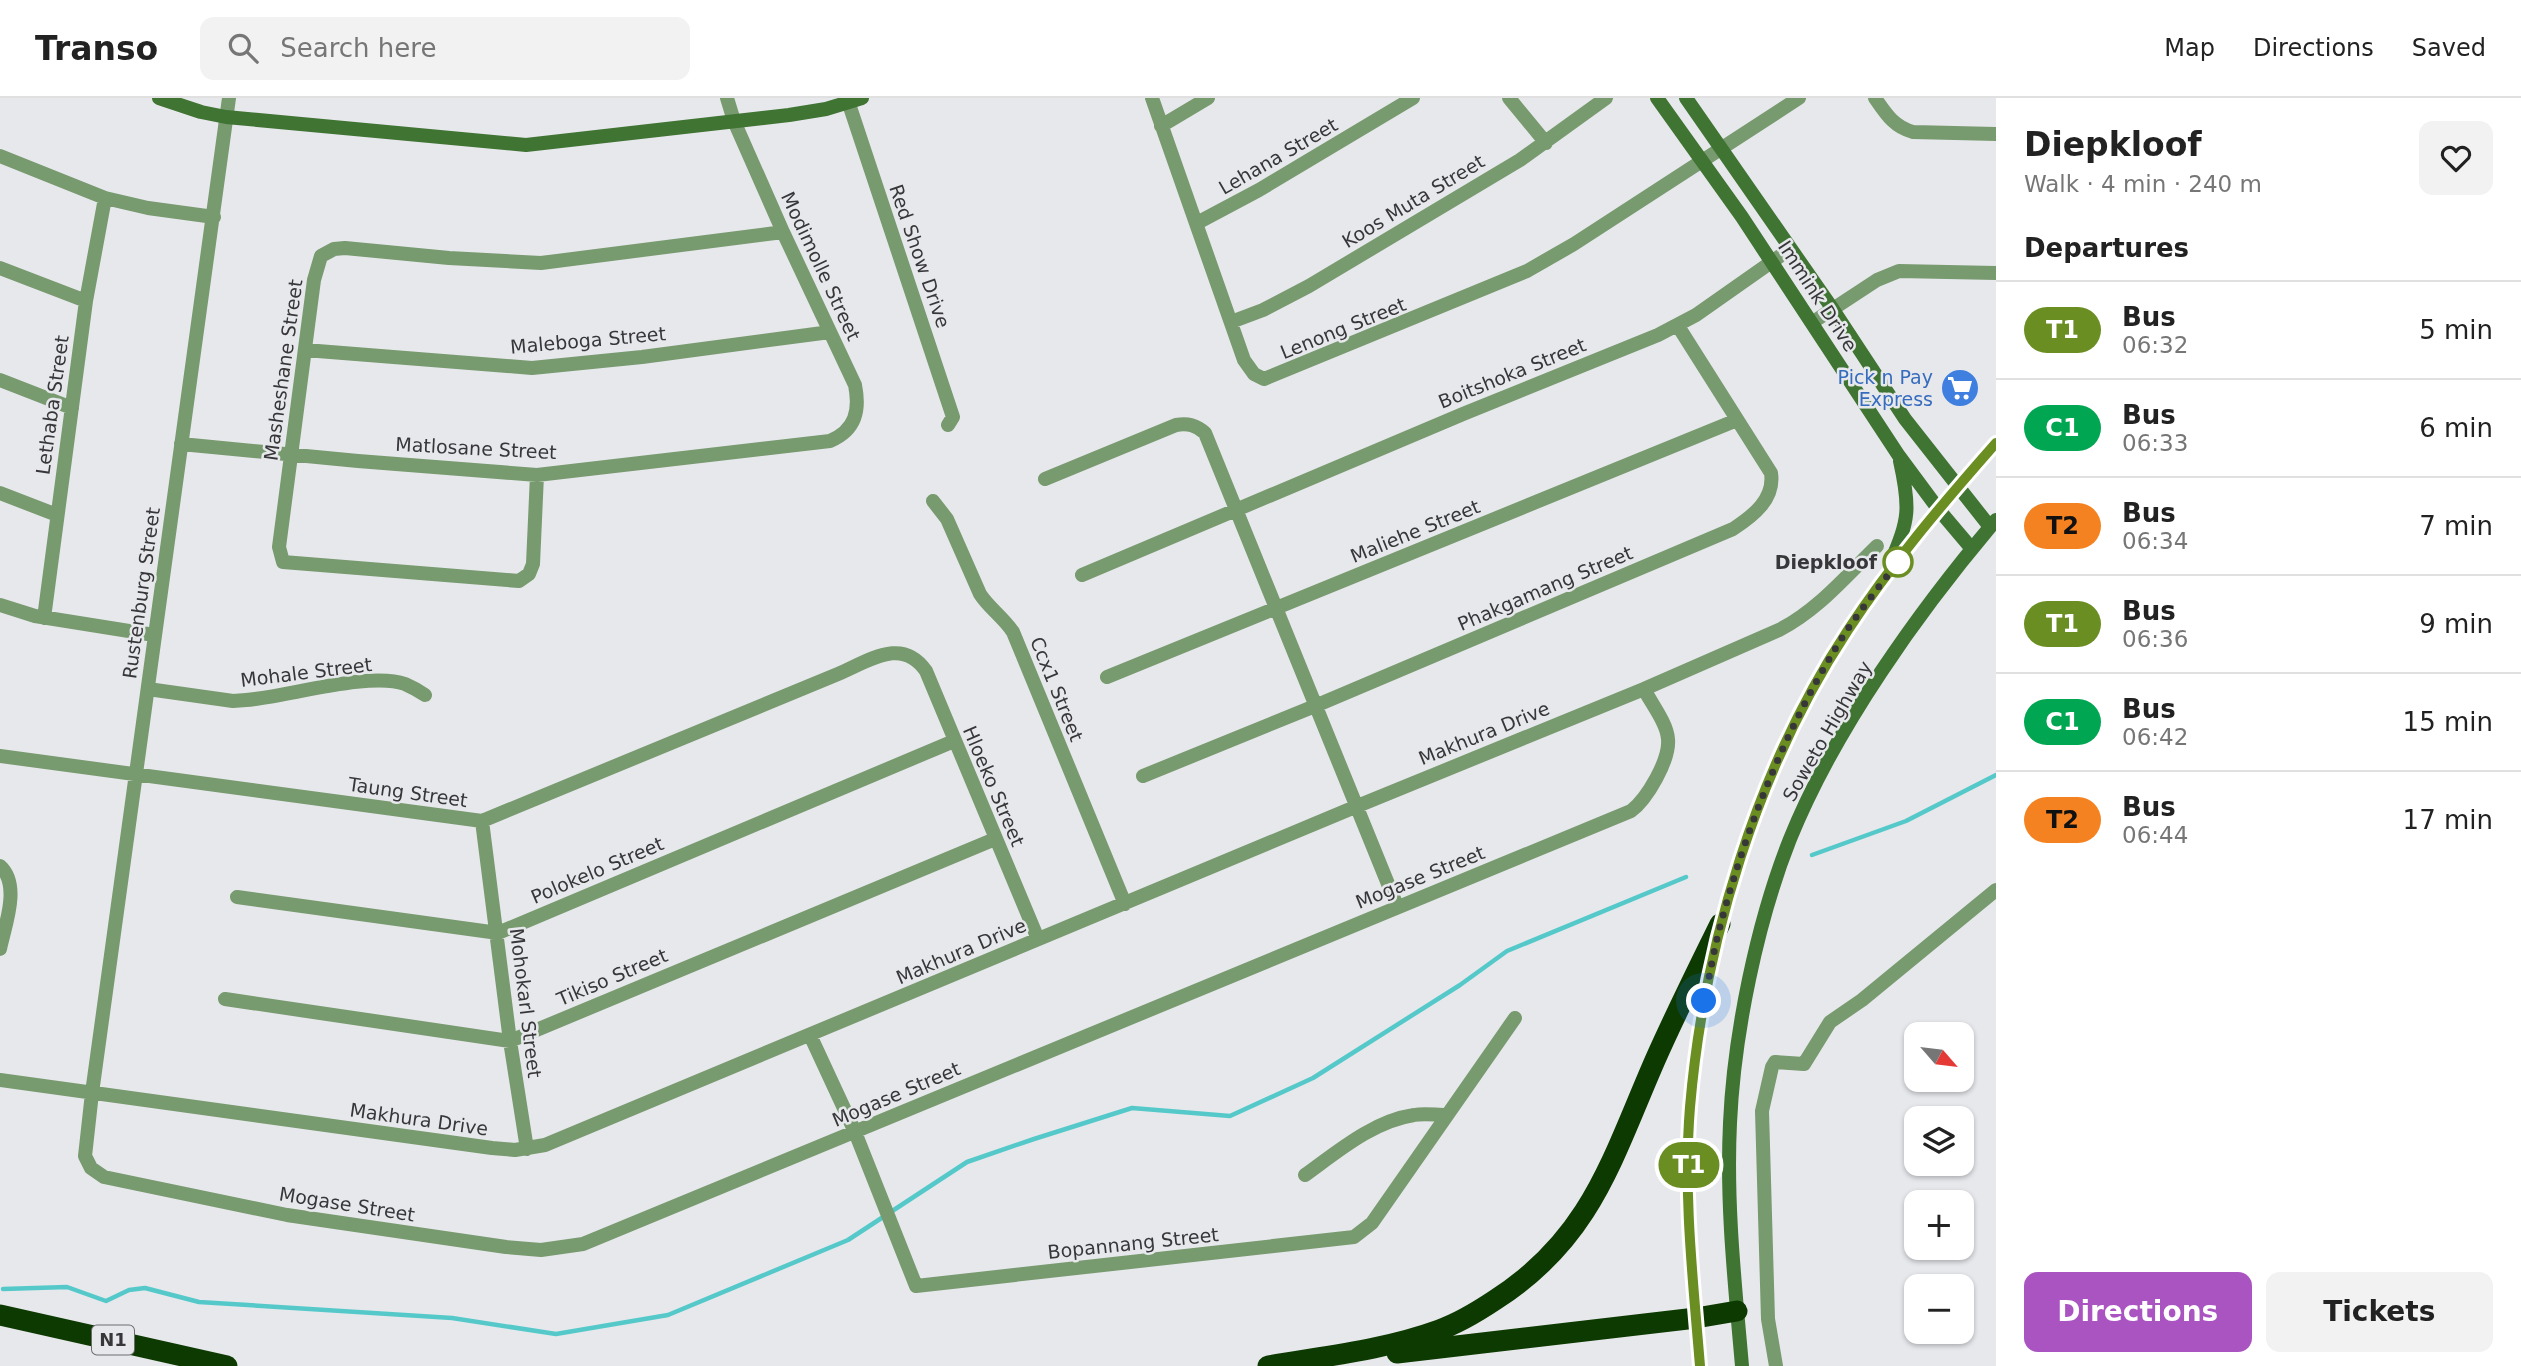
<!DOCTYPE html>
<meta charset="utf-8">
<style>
:root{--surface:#fff;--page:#f2f2f2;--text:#222;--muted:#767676;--line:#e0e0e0;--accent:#aa54c2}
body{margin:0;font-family:"DejaVu Sans",sans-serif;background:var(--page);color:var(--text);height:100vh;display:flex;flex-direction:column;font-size:26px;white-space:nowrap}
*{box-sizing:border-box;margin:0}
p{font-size:23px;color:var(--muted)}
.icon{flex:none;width:38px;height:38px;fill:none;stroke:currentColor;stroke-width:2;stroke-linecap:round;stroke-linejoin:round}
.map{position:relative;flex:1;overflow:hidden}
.sheet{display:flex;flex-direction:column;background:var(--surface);width:525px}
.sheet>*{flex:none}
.badge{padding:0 14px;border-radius:23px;font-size:24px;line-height:46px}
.needle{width:46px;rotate:118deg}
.buttons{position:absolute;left:1904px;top:924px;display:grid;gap:14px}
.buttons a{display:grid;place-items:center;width:70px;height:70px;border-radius:14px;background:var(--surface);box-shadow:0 2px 5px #0004;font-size:35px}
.you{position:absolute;width:35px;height:35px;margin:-18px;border:5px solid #fff;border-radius:50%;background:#1a73e8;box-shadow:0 0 0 10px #1a73e833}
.map>.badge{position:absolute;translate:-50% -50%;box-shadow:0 0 0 4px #fff}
h2{padding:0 28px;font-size:26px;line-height:63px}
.round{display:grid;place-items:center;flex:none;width:74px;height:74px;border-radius:14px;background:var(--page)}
.overview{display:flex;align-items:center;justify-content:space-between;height:119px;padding:0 28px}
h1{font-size:33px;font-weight:700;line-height:52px}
.button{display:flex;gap:14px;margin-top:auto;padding:14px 28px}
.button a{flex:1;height:80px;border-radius:14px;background:var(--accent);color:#fff;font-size:28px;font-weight:700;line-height:80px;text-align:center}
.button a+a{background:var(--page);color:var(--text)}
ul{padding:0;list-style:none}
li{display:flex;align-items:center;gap:21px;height:98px;padding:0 28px;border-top:2px solid var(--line)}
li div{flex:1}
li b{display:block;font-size:26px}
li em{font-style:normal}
li .badge{min-width:77px;font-weight:700;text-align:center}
header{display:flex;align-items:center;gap:42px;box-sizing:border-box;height:98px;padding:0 35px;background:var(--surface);border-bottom:2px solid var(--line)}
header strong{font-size:33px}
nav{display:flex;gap:38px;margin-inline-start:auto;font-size:24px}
.search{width:490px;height:63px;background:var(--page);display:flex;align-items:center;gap:18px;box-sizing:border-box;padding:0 24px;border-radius:14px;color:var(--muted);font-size:26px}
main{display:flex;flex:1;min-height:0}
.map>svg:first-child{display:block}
</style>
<header>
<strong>Transo</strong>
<div class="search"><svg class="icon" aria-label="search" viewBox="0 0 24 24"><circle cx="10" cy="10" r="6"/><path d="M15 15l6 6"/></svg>Search here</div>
<nav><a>Map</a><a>Directions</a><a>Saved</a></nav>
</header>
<main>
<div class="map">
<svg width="1996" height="1268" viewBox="0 0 1996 1268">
<rect width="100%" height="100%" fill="#e7e8ec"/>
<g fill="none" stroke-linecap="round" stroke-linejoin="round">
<path stroke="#55c9c9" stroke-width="4.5" d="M1812,757L1906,723L1996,677
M3,1191L67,1189L106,1203L129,1192L145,1190L199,1204L452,1220L556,1236L668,1217L848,1142L967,1064L1034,1041L1132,1010L1230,1018L1313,980L1460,887L1507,853L1686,779"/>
<path stroke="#789a6f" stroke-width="14" d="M229,0L92,995L85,1058L91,1070L104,1079L287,1117L506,1149L541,1152L583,1146L1631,713C1647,701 1670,662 1668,641C1667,625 1651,605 1644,591
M847,0L953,319L948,327
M1152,0L1244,262L1254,276L1264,281L1527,173L1574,146L1799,0
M1509,0L1546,45
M1875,0C1886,16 1894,29 1913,34L1996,36
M1161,28L1208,0
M0,58L105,100L148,110L214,119
M1197,125L1259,92L1413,0
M0,170L86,203
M1231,224L1263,212L1309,188L1520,62L1606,0
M1813,224L1877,182L1899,173L1996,175
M305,252L532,270L642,259L830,234
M0,282L72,310
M181,346L358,363L537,377L830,343C856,332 860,312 855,287L783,134L734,23L727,0
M537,377L533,466L529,476L519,483L283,464L279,449L314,182L321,158L334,151L345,150L449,160L541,165L783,134
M1045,381L1176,327C1188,325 1196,327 1205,335L1397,808
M0,395L57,417
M933,403L947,421L980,496C989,510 1003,519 1013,534L1125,806
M1082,477L1463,316L1658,237L1696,217L1790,151
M0,507L35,518L154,537
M44,520L86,203L105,100
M1107,579L1737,322
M148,591L233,603L246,602C286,599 370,573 405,586C412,589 419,593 425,597
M0,658L482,723L838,576C869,563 902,538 926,573L1038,841
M1143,678L1315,608L1733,431C1753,418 1775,401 1771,375L1678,228
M482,723L510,943L527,1051
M0,768C21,787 5,827 0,851
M237,799L498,835L954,643
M225,901L510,943L995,741
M810,937L855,1034L916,1188L1354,1139L1372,1125L1515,920
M0,982L492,1050L515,1052L545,1047L1355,709L1644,591L1779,532C1818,512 1846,478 1877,448
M1305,1077C1337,1054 1373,1023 1414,1017C1424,1015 1436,1017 1446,1017
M1776,1268L1768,1221L1762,1013L1772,969L1775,964L1804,966L1830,924L1862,902L1996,792"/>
<path stroke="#407433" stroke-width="14" d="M159,0L201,14L226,19L526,47L789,17L826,11L862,0
M1657,0L1742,119L1899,358L1939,412L1972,451
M1686,0L1832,210L1905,321L1990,429
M1890,465C1910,423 1910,408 1900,363
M1700,1268C1693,1182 1683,1095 1690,1009C1704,844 1757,671 1848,531C1891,465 1944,404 1996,345
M1742,1268C1735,1187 1726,1106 1730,1025C1734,936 1757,824 1790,741C1835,630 1919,513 1996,422"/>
<path stroke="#0d3a00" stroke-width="21" d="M0,1217L227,1268
M1397,1255L1696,1220L1737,1213
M1268,1268C1325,1258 1384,1252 1439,1232C1459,1225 1477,1214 1495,1202C1592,1140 1612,1060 1656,960C1676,915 1698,871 1720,826"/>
</g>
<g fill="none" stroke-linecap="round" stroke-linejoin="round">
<defs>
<path id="line" d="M1700,1268C1693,1182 1683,1095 1690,1009C1704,845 1757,670 1848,532C1891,466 1944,404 1996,345"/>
</defs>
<use href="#line" stroke="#fff" stroke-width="16"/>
<use href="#line" stroke="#6b8e23" stroke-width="10"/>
<path stroke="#373739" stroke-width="7" stroke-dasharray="0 12.6" d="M1704,903C1710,877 1714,850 1721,825C1748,723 1790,621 1847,532C1863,509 1881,486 1898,464"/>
</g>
<defs>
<symbol id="supermarket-disc" viewBox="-11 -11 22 22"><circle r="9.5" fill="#3f7fe0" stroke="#e7e8ec"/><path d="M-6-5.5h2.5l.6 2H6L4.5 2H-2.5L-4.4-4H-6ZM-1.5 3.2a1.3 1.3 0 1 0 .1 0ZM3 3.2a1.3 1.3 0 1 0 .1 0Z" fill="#fff"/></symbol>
</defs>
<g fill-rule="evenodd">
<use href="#supermarket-disc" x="1938" y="268" width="44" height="44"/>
</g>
<circle fill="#fff" stroke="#6b8e23" stroke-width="3.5" cx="1898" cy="464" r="14"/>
<g text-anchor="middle" stroke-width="5" stroke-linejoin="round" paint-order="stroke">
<rect fill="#e7e8ec" stroke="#6c6c6f" stroke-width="2" x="92" y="1227.5" width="42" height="29" rx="5"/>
<g font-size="18" font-weight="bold" fill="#373739">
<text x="113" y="1248">N1</text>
</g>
<g font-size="19" fill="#373739" stroke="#e7e8ec">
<text transform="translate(1278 58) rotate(-30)" y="7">Lehana Street</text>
<text transform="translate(1413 103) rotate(-31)" y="7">Koos Muta Street</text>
<text transform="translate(920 158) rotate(71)" y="7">Red Show Drive</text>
<text transform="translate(821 168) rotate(65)" y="7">Modimolle Street</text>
<text transform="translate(1818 198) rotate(57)" y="7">Immink Drive</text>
<text transform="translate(1343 230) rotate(-22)" y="7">Lenong Street</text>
<text transform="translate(588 242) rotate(-5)" y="7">Maleboga Street</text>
<text transform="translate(283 272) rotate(-82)" y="7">Masheshane Street</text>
<text transform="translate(1512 275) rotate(-22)" y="7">Boitshoka Street</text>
<text transform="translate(52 307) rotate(-82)" y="7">Lethaba Street</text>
<text transform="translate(476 350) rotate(3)" y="7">Matlosane Street</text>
<text transform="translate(1415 433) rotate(-22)" y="7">Maliehe Street</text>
<text transform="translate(1545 490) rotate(-23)" y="7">Phakgamang Street</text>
<text transform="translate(141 495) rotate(-82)" y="7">Rustenburg Street</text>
<text transform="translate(306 574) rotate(-7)" y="7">Mohale Street</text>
<text transform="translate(1057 591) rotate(68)" y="7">Ccx1 Street</text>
<text transform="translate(1827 633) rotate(-60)" y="7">Soweto Highway</text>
<text transform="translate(1484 635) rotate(-22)" y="7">Makhura Drive</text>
<text transform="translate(994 688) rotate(67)" y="7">Hloeko Street</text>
<text transform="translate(408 694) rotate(8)" y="7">Taung Street</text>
<text transform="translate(597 772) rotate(-23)" y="7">Polokelo Street</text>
<text transform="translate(1420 779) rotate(-22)" y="7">Mogase Street</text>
<text transform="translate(961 853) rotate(-23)" y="7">Makhura Drive</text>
<text transform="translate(612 879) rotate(-23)" y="7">Tikiso Street</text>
<text transform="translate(526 905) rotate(83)" y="7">Mohokarl Street</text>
<text transform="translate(896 996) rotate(-23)" y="7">Mogase Street</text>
<text transform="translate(419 1021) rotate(8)" y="7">Makhura Drive</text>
<text transform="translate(347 1106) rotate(9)" y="7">Mogase Street</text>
<text transform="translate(1133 1145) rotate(-6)" y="7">Bopannang Street</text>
</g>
<g font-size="19" fill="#366cbe" stroke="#e7e8ec" text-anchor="end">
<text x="1933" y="286">Pick n Pay<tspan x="1933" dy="22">Express</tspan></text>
</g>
<g font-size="19" font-weight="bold" fill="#373739" stroke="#e7e8ec" text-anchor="end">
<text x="1877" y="471">Diepkloof</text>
</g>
</g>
</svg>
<div class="buttons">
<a><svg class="needle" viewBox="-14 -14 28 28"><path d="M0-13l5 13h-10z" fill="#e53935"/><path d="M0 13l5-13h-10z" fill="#767676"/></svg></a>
<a><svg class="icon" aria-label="layers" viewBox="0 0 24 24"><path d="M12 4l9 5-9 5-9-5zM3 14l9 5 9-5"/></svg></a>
<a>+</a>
<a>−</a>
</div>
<div class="you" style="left:1704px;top:903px"></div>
<b class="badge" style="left:1689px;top:1067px;background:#6b8e23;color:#fff">T1</b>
</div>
<section class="sheet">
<div class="overview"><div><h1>Diepkloof</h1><p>Walk · 4 min · 240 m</p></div><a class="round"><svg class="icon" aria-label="heart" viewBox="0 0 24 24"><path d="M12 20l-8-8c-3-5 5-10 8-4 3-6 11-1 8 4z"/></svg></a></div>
<h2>Departures</h2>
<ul>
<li><span class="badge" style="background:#6b8e23;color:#fff">T1</span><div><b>Bus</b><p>06:32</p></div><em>5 min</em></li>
<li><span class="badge" style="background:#00a651;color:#fff">C1</span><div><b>Bus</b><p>06:33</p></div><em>6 min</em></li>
<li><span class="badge" style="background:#f58220;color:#111">T2</span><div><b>Bus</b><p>06:34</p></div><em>7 min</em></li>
<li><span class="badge" style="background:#6b8e23;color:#fff">T1</span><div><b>Bus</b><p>06:36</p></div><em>9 min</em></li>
<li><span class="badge" style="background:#00a651;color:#fff">C1</span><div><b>Bus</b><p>06:42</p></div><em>15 min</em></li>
<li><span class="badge" style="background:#f58220;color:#111">T2</span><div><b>Bus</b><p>06:44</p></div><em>17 min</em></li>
</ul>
<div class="button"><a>Directions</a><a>Tickets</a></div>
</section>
</main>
